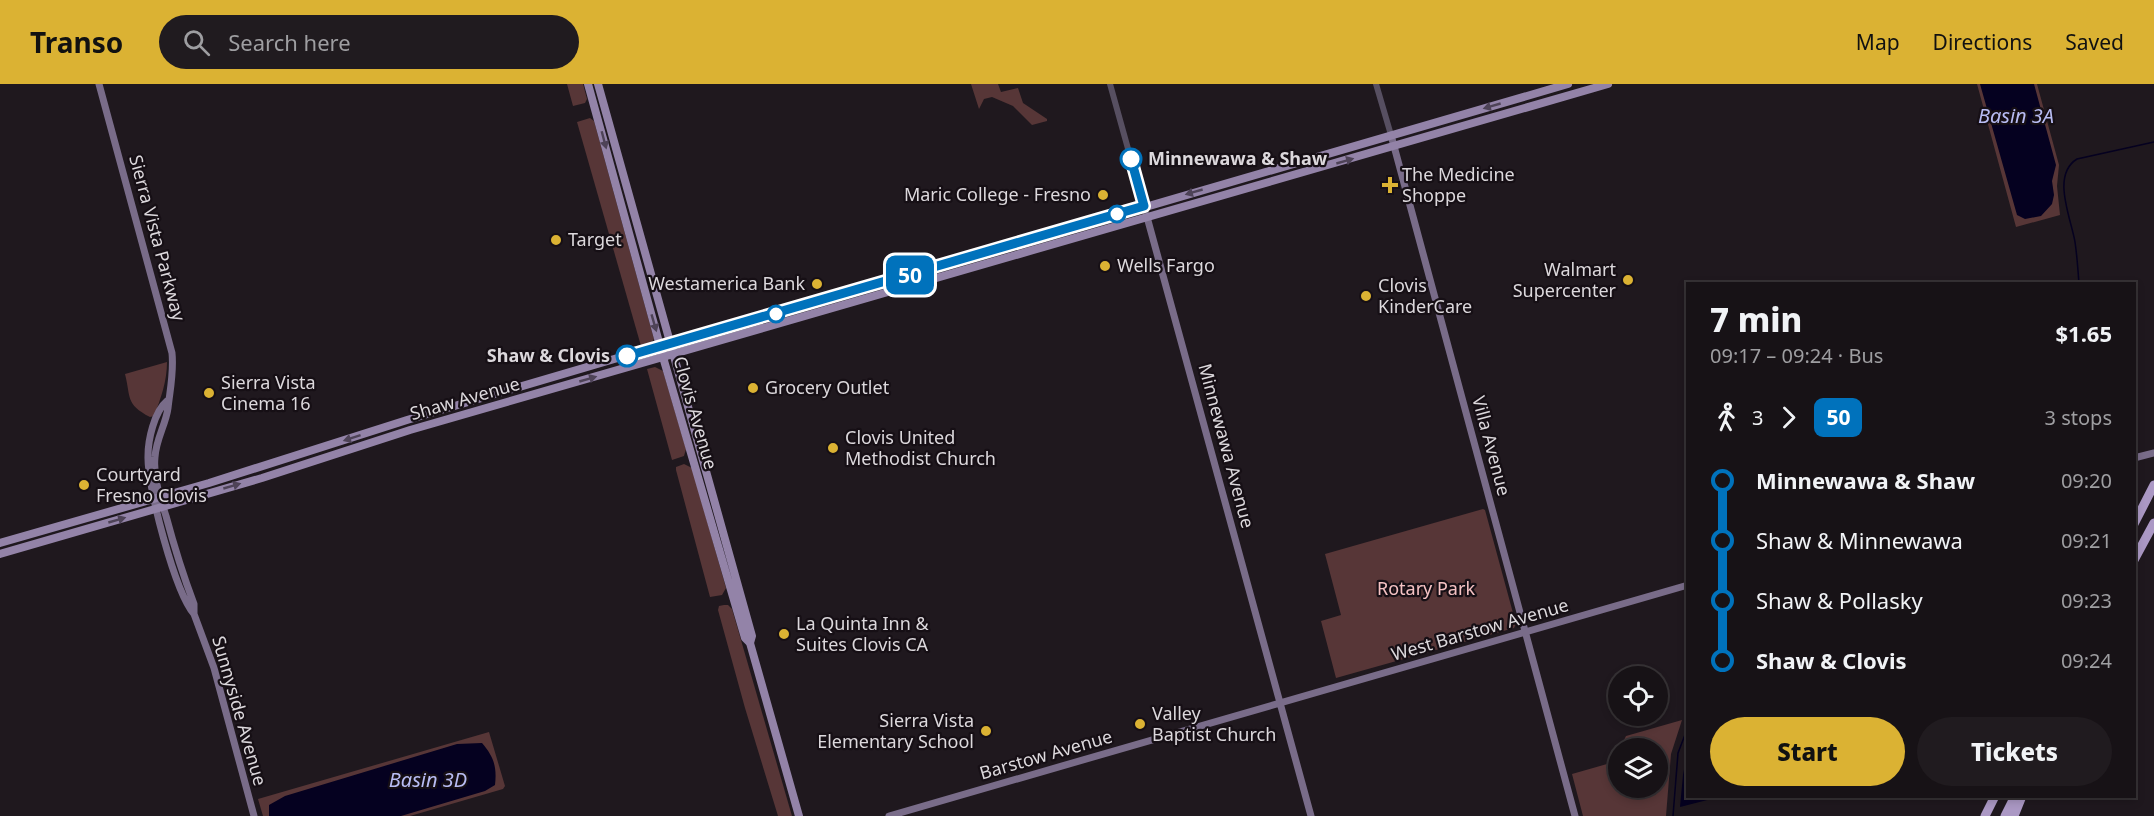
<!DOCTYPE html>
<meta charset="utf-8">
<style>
:root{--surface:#171216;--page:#201b1f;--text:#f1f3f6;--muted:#9e9ea1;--line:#363235;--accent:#dbb233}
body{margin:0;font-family:"Noto Sans",sans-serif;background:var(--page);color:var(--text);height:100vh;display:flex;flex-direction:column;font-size:22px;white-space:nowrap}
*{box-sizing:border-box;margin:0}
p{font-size:20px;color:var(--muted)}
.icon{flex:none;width:33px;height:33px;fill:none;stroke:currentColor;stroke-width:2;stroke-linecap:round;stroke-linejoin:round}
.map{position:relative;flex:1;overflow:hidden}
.side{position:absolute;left:1686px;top:198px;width:450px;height:516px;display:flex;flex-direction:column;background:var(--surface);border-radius:0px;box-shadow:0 3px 9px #0003,0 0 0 2px var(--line)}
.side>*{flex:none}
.badge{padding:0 12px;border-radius:9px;font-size:21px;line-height:39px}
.tools{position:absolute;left:1608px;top:582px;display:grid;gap:12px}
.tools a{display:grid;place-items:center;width:60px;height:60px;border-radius:50%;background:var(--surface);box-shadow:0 3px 9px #0003,0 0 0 2px var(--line);font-size:30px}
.map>.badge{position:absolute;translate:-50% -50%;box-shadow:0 0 0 3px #fff}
.legs{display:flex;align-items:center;gap:9px;height:66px;padding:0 24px;font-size:20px}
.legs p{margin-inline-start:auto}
.summary{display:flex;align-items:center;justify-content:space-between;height:102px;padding:0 24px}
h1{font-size:33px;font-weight:800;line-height:45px}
.cta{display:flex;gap:12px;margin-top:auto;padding:12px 24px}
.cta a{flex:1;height:69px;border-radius:36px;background:var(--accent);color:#111;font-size:24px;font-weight:800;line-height:69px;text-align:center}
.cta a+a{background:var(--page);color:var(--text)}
ul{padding:0 24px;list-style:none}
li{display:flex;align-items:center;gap:21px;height:60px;font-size:22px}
li i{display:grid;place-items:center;width:9px;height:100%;margin:0 8px;background:currentColor}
li i::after{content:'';width:15px;height:15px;margin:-8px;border:4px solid;border-radius:50%;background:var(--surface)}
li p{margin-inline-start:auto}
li:first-child i{background:linear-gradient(#0000 50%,currentColor 0)}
li:last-child i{background:linear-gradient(currentColor 50%,#0000 0)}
header{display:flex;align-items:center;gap:36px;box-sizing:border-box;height:84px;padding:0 30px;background:var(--accent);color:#111}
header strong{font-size:28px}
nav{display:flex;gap:33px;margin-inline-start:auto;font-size:21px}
.search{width:420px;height:54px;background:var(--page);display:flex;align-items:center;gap:15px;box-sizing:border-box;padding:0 21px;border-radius:33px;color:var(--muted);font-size:22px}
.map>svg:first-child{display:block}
</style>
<header>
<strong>Transo</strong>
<div class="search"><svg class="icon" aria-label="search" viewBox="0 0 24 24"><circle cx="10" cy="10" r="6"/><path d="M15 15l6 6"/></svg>Search here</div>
<nav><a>Map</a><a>Directions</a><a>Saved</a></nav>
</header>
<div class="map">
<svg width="2154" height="732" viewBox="0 0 2154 732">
<rect width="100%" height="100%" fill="#1f181e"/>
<path fill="#573637" d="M567,0H583L587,15L585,19L573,22Z
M971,0H998L1001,8L1018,4L1023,19L1047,35V37L1032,41L1013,22L992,13L984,15L979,25Z
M1977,0H2037L2059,81L2057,102L2060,131L2016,143Z
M590,34L594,37L654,255L651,259L641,262L577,38Z
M167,278C167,297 161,314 154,332L150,333C125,320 131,313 125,290Z
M655,283L663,287L686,365L684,372L672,376L647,285Z
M684,380L692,384L726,504L722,511L710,513L676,386V383Z
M1483,425L1485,426L1516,540L1514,544L1336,594L1321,537L1341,531L1325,470Z
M724,521H728L732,525L792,732H778L745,624L718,526L719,522Z
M1682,636L1671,670L1666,732H1583L1572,690L1614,678L1618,668V704H1658V664H1620L1626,652Z
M489,648L505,702L503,705L410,732H263L258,715Z"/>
<path fill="#050120" d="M1980,0H2034L2056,81L2052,97L2054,111L2052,120L2041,132L2025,135L2017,131Z
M482,659C494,673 497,683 495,701L485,707L401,732H269V721L285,712L457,660Z
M1687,669L1688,712L1719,713L1680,723L1683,691Z"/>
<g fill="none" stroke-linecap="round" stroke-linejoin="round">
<path stroke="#050120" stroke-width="1.5" d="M2079,200C2078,186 2077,171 2075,158C2071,134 2051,91 2077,75L2154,58
M1673,732L1678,669L1688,643"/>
<path stroke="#574f61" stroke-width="6" d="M1110,0L1147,133
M1376,0L1391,51"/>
<path stroke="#796c89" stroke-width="7" d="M99,0L172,269C174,288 170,306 168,324C166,340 156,355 155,373C153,393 160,413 166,432C174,462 183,491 194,520V530
M1391,51L1575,732
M1147,133L1311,732
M167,317C154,328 148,356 148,372C147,402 175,508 194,530L214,584L254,732
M2134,374L2154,369
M889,732L1688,501"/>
<path stroke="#9383a8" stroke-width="8" d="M588,0L665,280L745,554L750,559L799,732
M598,0L752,552L750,559
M0,459L209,399L407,336L655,263L809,221L1568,0
M0,470L262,394L410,346L1608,0"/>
<path stroke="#ab98c4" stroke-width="9" d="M2134,440L2154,401
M2134,476L2154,439
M1985,732L1995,712
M2005,732L2015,712
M2014,732L2022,712"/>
</g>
<defs><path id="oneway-solid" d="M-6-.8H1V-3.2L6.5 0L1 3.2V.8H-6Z" transform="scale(1.5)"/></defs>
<g fill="#4e4357">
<use href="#oneway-solid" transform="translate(1492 22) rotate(164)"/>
<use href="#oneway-solid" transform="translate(604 56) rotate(75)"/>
<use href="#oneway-solid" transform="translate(1345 77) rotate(-16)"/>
<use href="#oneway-solid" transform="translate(1194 108) rotate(164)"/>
<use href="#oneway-solid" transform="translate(654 239) rotate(74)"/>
<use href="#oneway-solid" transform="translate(588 295) rotate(-16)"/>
<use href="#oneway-solid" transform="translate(352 354) rotate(162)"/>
<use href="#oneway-solid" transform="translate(232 402) rotate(-16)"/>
<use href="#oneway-solid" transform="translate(117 436) rotate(-16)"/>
</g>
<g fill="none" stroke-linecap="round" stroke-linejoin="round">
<defs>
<path id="line-1" d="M627,272L1144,122L1131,75"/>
</defs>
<use href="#line-1" stroke="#fff" stroke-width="14"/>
<use href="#line-1" stroke="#0072bc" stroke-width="9"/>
</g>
<g fill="#fff" stroke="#0072bc" stroke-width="3">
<circle cx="1131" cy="75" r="10"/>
<circle cx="1117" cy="130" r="8"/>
<circle cx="776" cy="230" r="8"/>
<circle cx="627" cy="272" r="10"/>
</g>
<g fill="#dbb233" stroke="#160f15" stroke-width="2">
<path d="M1387 92h6v6h6v6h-6v6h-6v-6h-6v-6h6z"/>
<circle cx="1103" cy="111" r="6"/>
<circle cx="556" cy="156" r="6"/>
<circle cx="1105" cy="182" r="6"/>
<circle cx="1628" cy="196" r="6"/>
<circle cx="817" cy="200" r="6"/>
<circle cx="1366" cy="212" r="6"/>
<circle cx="753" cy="304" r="6"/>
<circle cx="209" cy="309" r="6"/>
<circle cx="833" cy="364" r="6"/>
<circle cx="84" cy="401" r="6"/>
<circle cx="784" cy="550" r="6"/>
<circle cx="1140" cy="640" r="6"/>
<circle cx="986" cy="647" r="6"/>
</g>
<g text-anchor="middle" stroke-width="4.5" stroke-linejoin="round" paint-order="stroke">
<g font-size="18" font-weight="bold" fill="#dcd8dc" stroke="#160f15" text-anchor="start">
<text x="1148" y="81">Minnewawa &amp; Shaw</text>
<text x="610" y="278" text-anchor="end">Shaw &amp; Clovis</text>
</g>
<g font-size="18" fill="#dcd8dc" stroke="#160f15" text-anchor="start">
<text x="1402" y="97">The Medicine<tspan x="1402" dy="21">Shoppe</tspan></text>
<text x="1091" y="117" text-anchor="end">Maric College - Fresno</text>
<text x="568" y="162">Target</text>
<text x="1117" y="188">Wells Fargo</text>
<text x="1616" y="192" text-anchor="end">Walmart<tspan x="1616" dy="21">Supercenter</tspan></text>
<text x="805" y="206" text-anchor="end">Westamerica Bank</text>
<text x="1378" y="208">Clovis<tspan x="1378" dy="21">KinderCare</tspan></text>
<text x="221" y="305">Sierra Vista<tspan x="221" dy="21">Cinema 16</tspan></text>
<text x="765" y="310">Grocery Outlet</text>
<text x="845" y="360">Clovis United<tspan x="845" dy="21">Methodist Church</tspan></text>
<text x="96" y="397">Courtyard<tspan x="96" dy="21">Fresno Clovis</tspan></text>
<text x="796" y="546">La Quinta Inn &amp;<tspan x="796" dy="21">Suites Clovis CA</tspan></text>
<text x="1152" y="636">Valley<tspan x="1152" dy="21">Baptist Church</tspan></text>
<text x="974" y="643" text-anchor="end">Sierra Vista<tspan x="974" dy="21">Elementary School</tspan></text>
</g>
<g font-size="18" fill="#dcd8dc" stroke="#160f15">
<text transform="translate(157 154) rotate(75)" y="6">Sierra Vista Parkway</text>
<text transform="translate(465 315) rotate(-16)" y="6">Shaw Avenue</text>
<text transform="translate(695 329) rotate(74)" y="6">Clovis Avenue</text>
<text transform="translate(1226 362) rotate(75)" y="6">Minnewawa Avenue</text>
<text transform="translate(1491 362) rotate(75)" y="6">Villa Avenue</text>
<text transform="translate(1480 546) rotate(-16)" y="6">West Barstow Avenue</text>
<text transform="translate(239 627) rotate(74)" y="6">Sunnyside Avenue</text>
<text transform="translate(1046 671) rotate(-16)" y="6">Barstow Avenue</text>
</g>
<g font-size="18" fill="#f5c2c3" stroke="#160f15">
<text x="1426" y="511">Rotary Park</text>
</g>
<g font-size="20" font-style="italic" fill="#b8bcf3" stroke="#160f15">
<text x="2016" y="39">Basin 3A</text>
<text x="428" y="703">Basin 3D</text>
</g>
</g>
</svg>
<div class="tools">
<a><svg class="icon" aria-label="locate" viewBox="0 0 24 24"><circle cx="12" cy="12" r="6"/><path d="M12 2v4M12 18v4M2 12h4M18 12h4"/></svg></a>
<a><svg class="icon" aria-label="layers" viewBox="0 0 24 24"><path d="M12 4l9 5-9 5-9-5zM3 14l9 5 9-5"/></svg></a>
</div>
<b class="badge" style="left:910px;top:191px;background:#0072bc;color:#fff">50</b>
<section class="side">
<div class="summary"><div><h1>7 min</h1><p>09:17 – 09:24 · Bus</p></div><b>$1.65</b></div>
<div class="legs"><svg class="icon" aria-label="walk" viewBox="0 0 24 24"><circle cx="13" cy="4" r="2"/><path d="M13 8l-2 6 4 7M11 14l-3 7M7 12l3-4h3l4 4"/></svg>3<svg class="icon" aria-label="forward" viewBox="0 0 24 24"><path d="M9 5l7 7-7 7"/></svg><b class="badge" style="background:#0072bc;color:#fff">50</b><p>3 stops</p></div>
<ul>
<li><i style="color:#0072bc"></i><b>Minnewawa &amp; Shaw</b><p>09:20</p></li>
<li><i style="color:#0072bc"></i><span>Shaw &amp; Minnewawa</span><p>09:21</p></li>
<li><i style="color:#0072bc"></i><span>Shaw &amp; Pollasky</span><p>09:23</p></li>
<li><i style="color:#0072bc"></i><b>Shaw &amp; Clovis</b><p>09:24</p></li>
</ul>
<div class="cta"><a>Start</a><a>Tickets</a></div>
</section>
</div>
